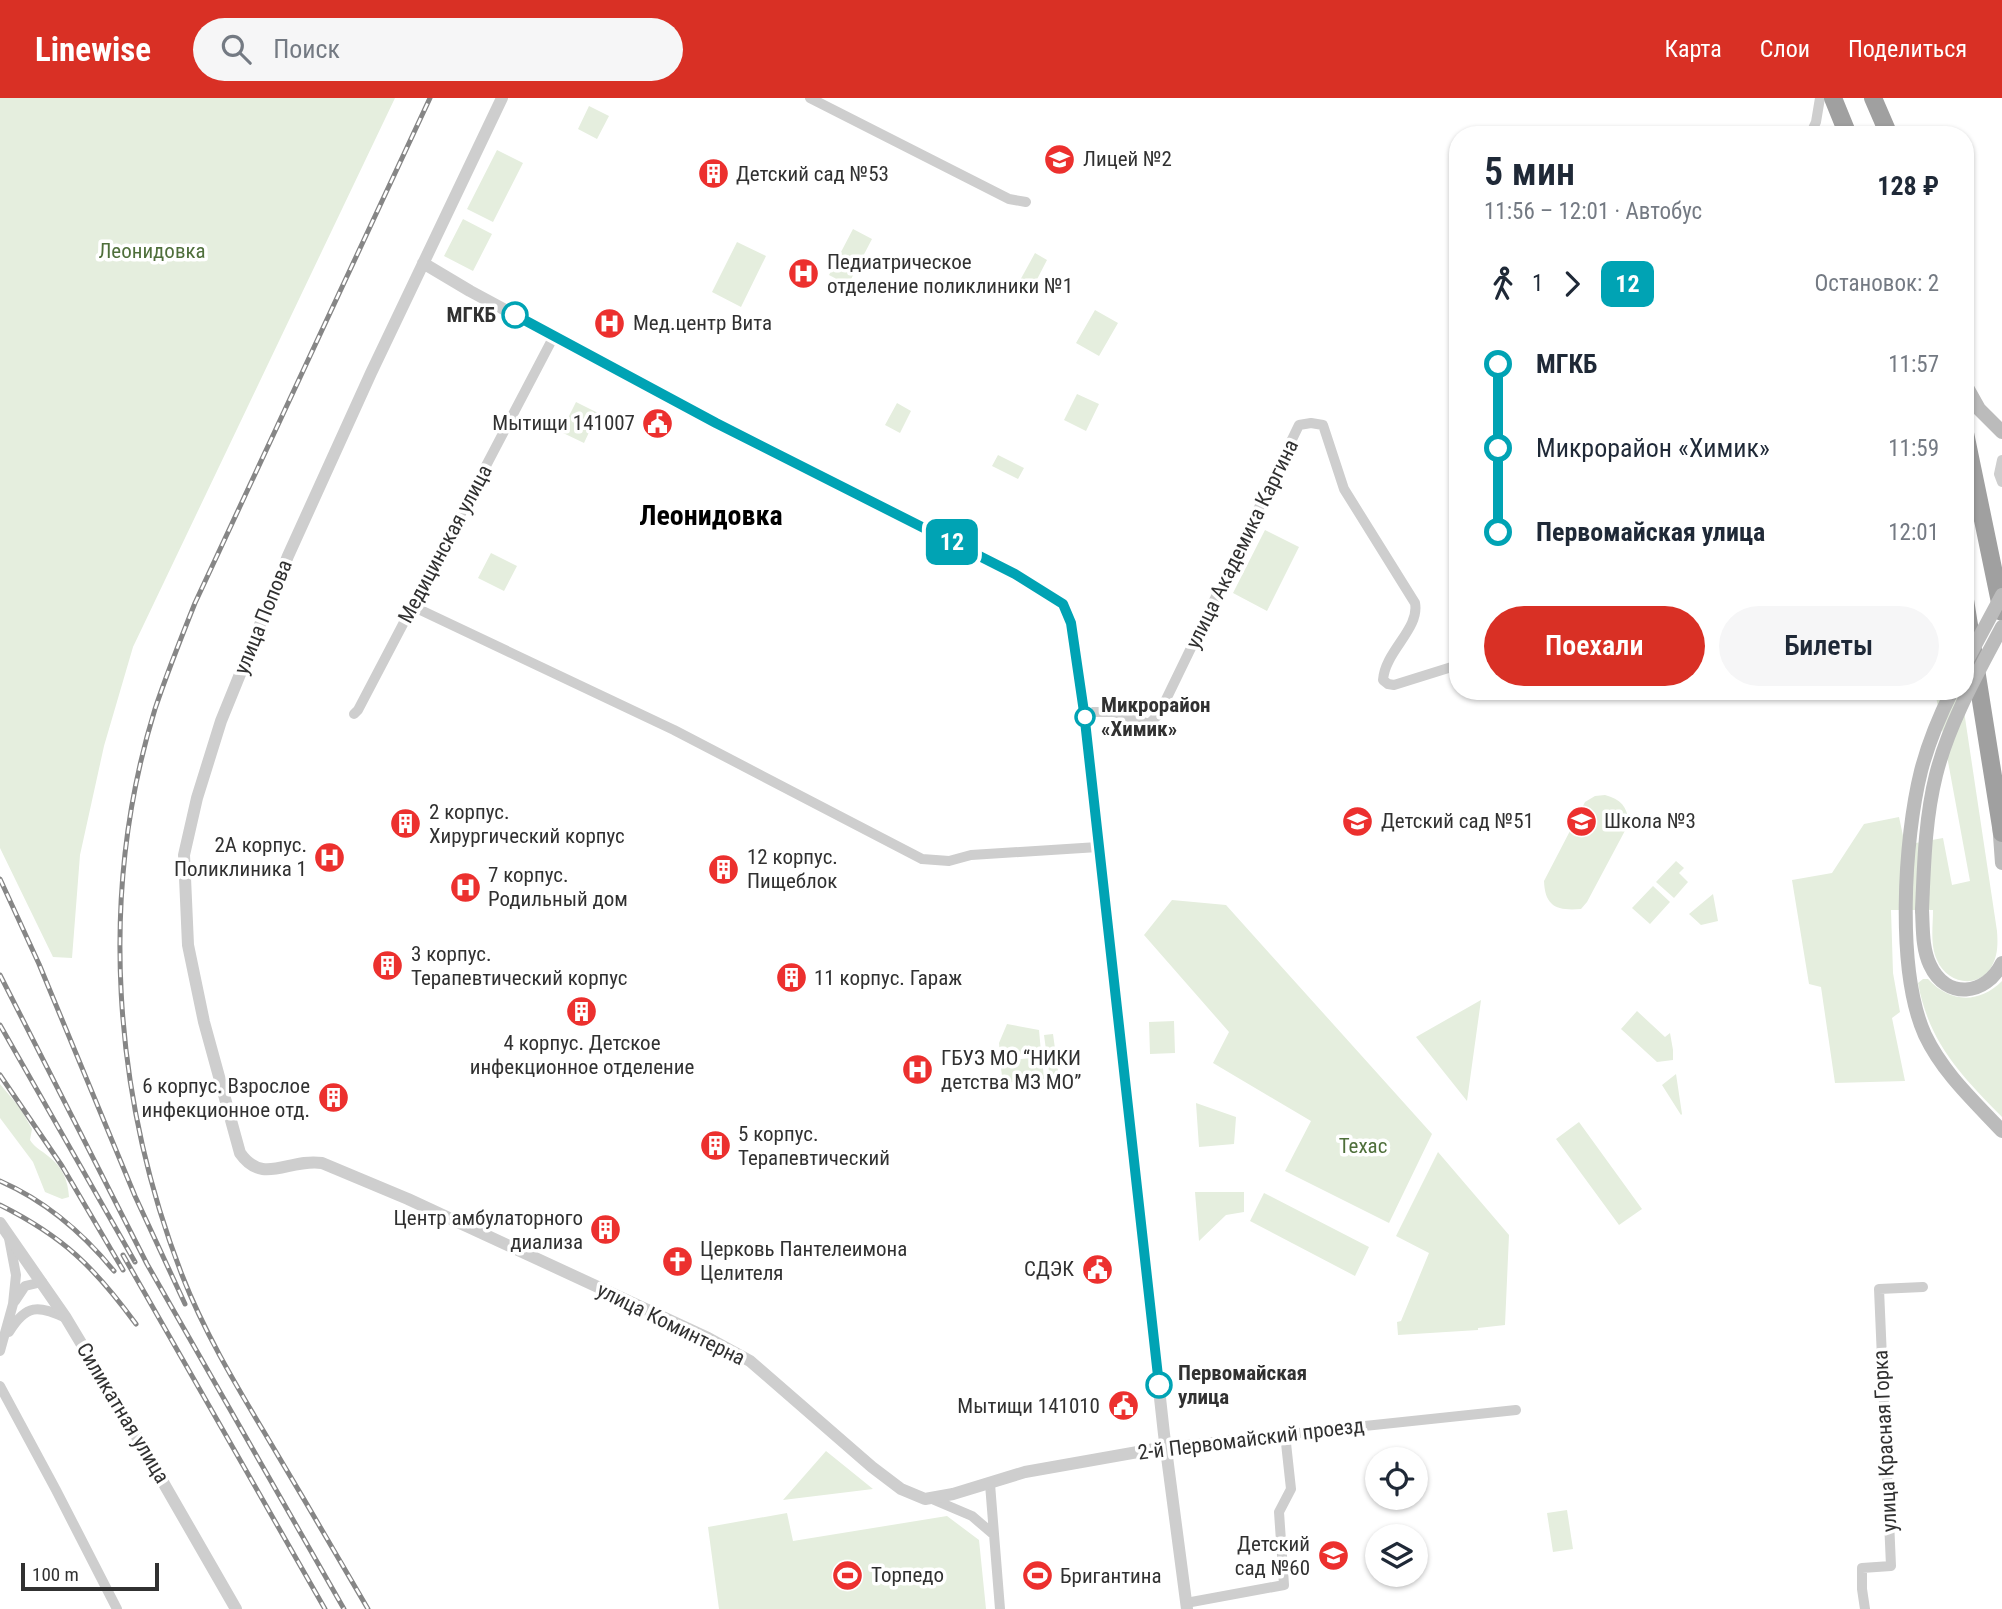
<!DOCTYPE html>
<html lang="ru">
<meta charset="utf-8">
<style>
:root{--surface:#fff;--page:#f6f6f7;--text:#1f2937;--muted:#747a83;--accent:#d93025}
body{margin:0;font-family:"Roboto Condensed",sans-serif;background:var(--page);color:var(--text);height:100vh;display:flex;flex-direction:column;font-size:26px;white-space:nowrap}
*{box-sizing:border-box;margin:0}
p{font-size:23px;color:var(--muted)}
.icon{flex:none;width:38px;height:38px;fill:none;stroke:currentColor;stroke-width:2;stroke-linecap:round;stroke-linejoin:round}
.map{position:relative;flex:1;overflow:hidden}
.drawer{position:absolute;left:1449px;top:28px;width:525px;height:574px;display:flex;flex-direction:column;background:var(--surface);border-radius:28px;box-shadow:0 2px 5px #0004}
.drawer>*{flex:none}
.badge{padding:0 14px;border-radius:10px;font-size:24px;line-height:46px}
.buttons{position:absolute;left:1365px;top:1349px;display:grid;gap:14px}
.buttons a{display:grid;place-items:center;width:63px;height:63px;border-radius:50%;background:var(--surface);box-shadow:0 2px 5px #0004;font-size:35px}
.scale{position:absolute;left:21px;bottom:18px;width:138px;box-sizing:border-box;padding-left:7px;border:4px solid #313131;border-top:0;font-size:19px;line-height:24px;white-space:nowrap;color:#313131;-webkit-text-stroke:5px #fff;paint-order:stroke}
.map>.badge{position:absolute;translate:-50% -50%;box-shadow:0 0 0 4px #fff}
.legs{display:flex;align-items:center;gap:10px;height:77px;padding:0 35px;font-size:23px}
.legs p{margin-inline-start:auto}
.summary{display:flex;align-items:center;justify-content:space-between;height:119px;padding:0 35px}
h1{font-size:38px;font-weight:600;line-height:52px}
.primary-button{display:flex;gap:14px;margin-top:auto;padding:14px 35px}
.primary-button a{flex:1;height:80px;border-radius:42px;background:var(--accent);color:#fff;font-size:28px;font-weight:600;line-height:80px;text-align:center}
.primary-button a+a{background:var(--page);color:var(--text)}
ul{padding:0 35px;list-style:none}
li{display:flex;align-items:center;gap:24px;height:84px;font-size:26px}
li i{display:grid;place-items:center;width:10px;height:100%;margin:0 9px;background:currentColor}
li i::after{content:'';width:18px;height:18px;margin:-9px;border:5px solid;border-radius:50%;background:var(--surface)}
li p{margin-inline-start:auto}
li:first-child i{background:linear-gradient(#0000 50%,currentColor 0)}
li:last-child i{background:linear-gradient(currentColor 50%,#0000 0)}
header{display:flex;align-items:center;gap:42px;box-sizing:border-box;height:98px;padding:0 35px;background:var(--accent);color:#fff}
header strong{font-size:33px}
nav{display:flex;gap:38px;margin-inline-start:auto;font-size:24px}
.search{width:490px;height:63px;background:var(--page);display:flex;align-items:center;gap:18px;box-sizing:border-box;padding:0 24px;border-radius:38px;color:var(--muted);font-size:26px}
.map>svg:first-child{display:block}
</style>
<header>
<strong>Linewise</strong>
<div class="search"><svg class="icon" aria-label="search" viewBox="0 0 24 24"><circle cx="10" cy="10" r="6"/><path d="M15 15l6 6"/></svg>Поиск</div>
<nav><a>Карта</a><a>Слои</a><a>Поделиться</a></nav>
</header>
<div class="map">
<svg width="2002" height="1511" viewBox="0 0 2002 1511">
<rect width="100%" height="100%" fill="#fff"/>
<path fill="#e5eede" d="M0,0H395L133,549L104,648L80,757L72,860L53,859L0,750Z
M589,8L609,18L597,41L578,31Z
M497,52L523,65L493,124L467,111Z
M463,121L492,136L473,173L444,158Z
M853,131L872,141L848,187L829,177Z
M737,144L766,158L741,209L712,194Z
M1035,155L1047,162L1031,193L1018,186Z
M1095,212L1118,225L1099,258L1076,245Z
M1077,296L1099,306L1086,333L1064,322Z
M576,304L598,315L584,345L561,334Z
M897,305L911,313L900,335L885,327Z
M998,357L1024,370L1018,381L992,368Z
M1265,432L1299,449L1267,513L1233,495Z
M491,455L517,468L504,493L478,480Z
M1935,593H1961L1997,833C1998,846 1998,859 1990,871C1975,892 1946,884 1937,862C1930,847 1933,829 1933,812H1891L1893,875L1900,914L1892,920L1905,983L1835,985L1821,889L1809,886L1792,782L1832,775L1864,726L1899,719L1905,747L1943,740L1952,787L1970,783Z
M1605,697C1621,701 1629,710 1628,727L1587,804L1581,811C1556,813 1545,808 1544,783L1585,704L1595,698Z
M1676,763L1684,770L1679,775L1688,784L1674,800L1656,784Z
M1653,788L1670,804L1650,826L1632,810Z
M1713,796L1718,823L1701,827L1689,816Z
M1172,802L1226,807L1432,1036L1389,1125L1285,1073L1311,1023L1213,965L1229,934L1144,837Z
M1923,881H1928C1950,905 1979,906 2002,883V1019C1961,977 1929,945 1918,885Z
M1481,902L1467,1003L1416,939Z
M1637,913L1665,939L1670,935L1673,952V962L1657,964L1621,931Z
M1174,923L1175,955L1150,956L1149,924Z
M1007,926L1039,932L1041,954L1000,958L999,945Z
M1053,936L1059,980L1050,981L1044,937Z
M1042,959L1044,981L1003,985L1000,963Z
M1676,976L1682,1016L1681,1017L1662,987Z
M0,986L20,1010L32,1031L30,1042C35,1050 41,1052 48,1058C62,1068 68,1082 69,1099L62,1101L45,1094L33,1064L0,1020Z
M1196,1005L1236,1019L1234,1046L1199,1049Z
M1579,1024L1642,1111L1619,1127L1556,1041Z
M1438,1054L1509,1137L1505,1227L1478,1230V1232L1398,1237L1397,1224L1401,1223L1429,1155L1396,1138Z
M1195,1094H1244V1114L1226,1117L1199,1143Z
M1264,1095L1369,1149L1355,1178L1250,1123Z
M826,1353L873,1391L783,1402Z
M1567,1412L1573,1451L1553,1454L1547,1415Z
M787,1415L793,1443L947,1418L979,1442L986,1511H719L708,1429Z"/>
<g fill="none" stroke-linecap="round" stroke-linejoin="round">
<path stroke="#cecece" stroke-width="10" d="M810,0L1009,101L1026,104
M1810,37L1816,24L1820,0
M2002,362L1999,376L2002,384
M412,508L674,632L922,761L949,763L971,757L1098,749
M1084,614H1114L1149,626L1159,616L1299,327L1311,325L1323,327L1344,391L1415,505C1420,531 1385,553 1383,582L1388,586L1394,587L1458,567
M354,616L358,612L554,238
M15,1203L25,1188L42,1184
M9,1234C26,1206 38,1207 66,1220
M0,1253L13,1206L16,1177L9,1140
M0,1288L56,1392L117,1511
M1166,1349L1516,1312
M990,1386L1000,1511
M932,1401L972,1418L993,1436
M1186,1505L1284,1487L1279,1414L1291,1391L1285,1336
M1865,1511L1862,1491V1470L1891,1468L1879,1191L1923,1189"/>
<path stroke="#cecece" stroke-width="12" d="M502,0L371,275L288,458L221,623L197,700L184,757L188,847L204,924L240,1055C263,1088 288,1060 322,1065L408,1101L708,1240L750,1263L872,1369L901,1391L925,1401L953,1396L1025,1374L1166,1349
M423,165L470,193L716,325L1015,476L1064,506L1071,525L1084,614L1164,1336L1187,1511
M0,1125L66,1220L129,1325L236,1511"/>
<path stroke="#bbb" stroke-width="14" d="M1965,286L1979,311L2002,334
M1952,593C1939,619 1928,646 1921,673C1904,741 1896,873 1925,937C1943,975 1974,1003 2002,1033
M1999,724L2002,765
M1922,812C1923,830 1922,850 1930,867C1946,902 1986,898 2002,865"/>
<path stroke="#a0a0a0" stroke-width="18" d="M1833,0L1848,37
M1873,0L1889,37
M1965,335L2002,514
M1965,502L2002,735"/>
<defs>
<path id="rail" d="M0,781L39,866L135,1098L185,1206
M0,877L147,1166L344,1511
M0,927L135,1164
M0,977L62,1068L123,1172
M0,1083C46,1103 82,1134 114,1173
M0,1107C64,1139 94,1169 136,1226
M123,1157L325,1511
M368,1511C335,1454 301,1396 267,1339C236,1287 204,1234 182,1177C113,998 98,796 155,611C167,575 181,540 195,505L430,0"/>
</defs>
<use href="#rail" stroke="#868686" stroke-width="5"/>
<use href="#rail" stroke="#fff" stroke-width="2.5" stroke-dasharray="8" stroke-linecap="butt"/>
<path stroke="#bbb" stroke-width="14" d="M1965,566L2002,497
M1922,812C1924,767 1925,721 1936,677C1949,625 1977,576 2002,529"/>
</g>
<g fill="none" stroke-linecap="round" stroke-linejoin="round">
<defs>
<path id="line-1" d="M515,217L716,325L1015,476L1063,506L1071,525L1084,614L1159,1287"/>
</defs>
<use href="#line-1" stroke="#fff" stroke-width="16"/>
<use href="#line-1" stroke="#00a3b4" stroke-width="10"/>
</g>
<defs>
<symbol id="school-disc" viewBox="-11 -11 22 22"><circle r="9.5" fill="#ec302e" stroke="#fff"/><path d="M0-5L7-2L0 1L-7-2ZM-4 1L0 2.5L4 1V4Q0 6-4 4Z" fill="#fff"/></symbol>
<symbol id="building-disc" viewBox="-11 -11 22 22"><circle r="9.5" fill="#ec302e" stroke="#fff"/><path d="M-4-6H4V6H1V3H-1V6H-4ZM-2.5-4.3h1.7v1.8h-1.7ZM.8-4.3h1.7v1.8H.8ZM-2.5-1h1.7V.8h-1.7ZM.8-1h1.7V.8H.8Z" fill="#fff"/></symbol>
<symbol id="hospital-disc" viewBox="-11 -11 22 22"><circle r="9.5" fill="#ec302e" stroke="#fff"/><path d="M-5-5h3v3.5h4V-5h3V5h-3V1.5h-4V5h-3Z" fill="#fff"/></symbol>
<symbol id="civic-disc" viewBox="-11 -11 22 22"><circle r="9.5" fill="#ec302e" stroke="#fff"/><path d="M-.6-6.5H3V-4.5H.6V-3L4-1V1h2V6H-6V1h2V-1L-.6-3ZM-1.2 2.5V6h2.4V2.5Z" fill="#fff"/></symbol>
<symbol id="church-disc" viewBox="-11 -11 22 22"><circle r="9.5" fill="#ec302e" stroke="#fff"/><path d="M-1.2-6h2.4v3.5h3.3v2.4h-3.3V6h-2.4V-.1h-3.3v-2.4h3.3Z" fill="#fff"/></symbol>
<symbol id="stadium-disc" viewBox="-11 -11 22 22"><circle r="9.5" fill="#ec302e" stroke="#fff"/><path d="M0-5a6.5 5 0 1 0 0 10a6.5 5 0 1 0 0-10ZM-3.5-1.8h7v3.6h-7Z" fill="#fff"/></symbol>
</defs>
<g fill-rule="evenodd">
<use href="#school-disc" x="1042" y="44" width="35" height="35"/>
<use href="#building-disc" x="696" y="58" width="35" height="35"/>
<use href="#hospital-disc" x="786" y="158" width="35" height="35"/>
<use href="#hospital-disc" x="592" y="208" width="35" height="35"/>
<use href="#civic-disc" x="640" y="308" width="35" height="35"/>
<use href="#school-disc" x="1340" y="706" width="35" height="35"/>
<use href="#school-disc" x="1564" y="706" width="35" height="35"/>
<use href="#building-disc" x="388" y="708" width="35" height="35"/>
<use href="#hospital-disc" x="312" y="742" width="35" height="35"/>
<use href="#building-disc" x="706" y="754" width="35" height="35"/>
<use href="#hospital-disc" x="448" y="772" width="35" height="35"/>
<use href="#building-disc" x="370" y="850" width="35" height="35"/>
<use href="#building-disc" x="774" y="862" width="35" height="35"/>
<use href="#building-disc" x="564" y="896" width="35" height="35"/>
<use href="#hospital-disc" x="900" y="954" width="35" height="35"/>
<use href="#building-disc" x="316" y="982" width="35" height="35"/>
<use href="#building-disc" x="698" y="1030" width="35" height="35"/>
<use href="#building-disc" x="588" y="1114" width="35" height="35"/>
<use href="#church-disc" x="660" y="1146" width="35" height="35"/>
<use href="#civic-disc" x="1080" y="1154" width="35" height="35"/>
<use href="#civic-disc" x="1106" y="1290" width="35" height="35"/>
<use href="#school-disc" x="1316" y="1440" width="35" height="35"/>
<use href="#stadium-disc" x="830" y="1460" width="35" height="35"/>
<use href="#stadium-disc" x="1020" y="1460" width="35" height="35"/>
</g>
<g fill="#fff" stroke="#00a3b4" stroke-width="3.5">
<circle cx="515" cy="217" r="12"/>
<circle cx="1085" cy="619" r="9"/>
<circle cx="1159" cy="1287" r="12"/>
</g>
<g text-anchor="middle" stroke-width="7" stroke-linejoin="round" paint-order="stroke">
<g font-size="21" fill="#313131" stroke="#fff" text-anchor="start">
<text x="1083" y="68">Лицей №2</text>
<text x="736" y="83">Детский сад №53</text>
<text x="827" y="171">Педиатрическое<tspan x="827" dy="24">отделение поликлиники №1</tspan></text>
<text x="633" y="232">Мед.центр Вита</text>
<text x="635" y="332" text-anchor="end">Мытищи 141007</text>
<text x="429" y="721">2 корпус.<tspan x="429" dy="24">Хирургический корпус</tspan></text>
<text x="1381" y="730">Детский сад №51</text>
<text x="1604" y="730">Школа №3</text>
<text x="307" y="754" text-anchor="end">2А корпус.<tspan x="307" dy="24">Поликлиника 1</tspan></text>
<text x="747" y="766">12 корпус.<tspan x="747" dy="24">Пищеблок</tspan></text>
<text x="488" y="784">7 корпус.<tspan x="488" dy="24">Родильный дом</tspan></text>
<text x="411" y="863">3 корпус.<tspan x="411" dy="24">Терапевтический корпус</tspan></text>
<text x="814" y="887">11 корпус. Гараж</text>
<text x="582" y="952" text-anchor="middle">4 корпус. Детское<tspan x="582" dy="24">инфекционное отделение</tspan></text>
<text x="941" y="967">ГБУЗ МО “НИКИ<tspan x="941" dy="24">детства МЗ МО”</tspan></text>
<text x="310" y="995" text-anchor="end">6 корпус. Взрослое<tspan x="310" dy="24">инфекционное отд.</tspan></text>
<text x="738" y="1043">5 корпус.<tspan x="738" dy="24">Терапевтический</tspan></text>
<text x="583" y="1127" text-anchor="end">Центр амбулаторного<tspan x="583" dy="24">диализа</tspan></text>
<text x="700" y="1158">Церковь Пантелеимона<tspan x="700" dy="24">Целителя</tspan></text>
<text x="1074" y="1178" text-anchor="end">СДЭК</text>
<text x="1100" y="1315" text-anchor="end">Мытищи 141010</text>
<text x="1310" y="1453" text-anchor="end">Детский<tspan x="1310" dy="24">сад №60</tspan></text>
<text x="871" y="1484">Торпедо</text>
<text x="1060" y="1485">Бригантина</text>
</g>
<g font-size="21" fill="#4f6f3b" stroke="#fff">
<text x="152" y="160">Леонидовка</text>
<text x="1363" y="1055">Техас</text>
</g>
<g font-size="21" font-weight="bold" fill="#313131" stroke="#fff" text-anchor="start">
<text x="496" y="224" text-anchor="end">МГКБ</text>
<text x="1101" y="614">Микрорайон<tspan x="1101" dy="24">«Химик»</tspan></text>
<text x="1178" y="1282">Первомайская<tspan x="1178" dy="24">улица</tspan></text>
</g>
<g font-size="21" fill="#313131" stroke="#fff">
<text transform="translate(445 446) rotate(-62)" y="7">Медицинская улица</text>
<text transform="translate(1242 446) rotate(-64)" y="7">улица Академика Каргина</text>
<text transform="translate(263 519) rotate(-68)" y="7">улица Попова</text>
<text transform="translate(671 1226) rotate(26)" y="7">улица Коминтерна</text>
<text transform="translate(123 1315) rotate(59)" y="7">Силикатная улица</text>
<text transform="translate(1251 1341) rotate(-7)" y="7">2-й Первомайский проезд</text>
<text transform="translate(1885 1343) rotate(-93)" y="7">улица Красная Горка</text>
</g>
<g font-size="28" font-weight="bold" fill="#000" stroke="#fff">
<text x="711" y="427">Леонидовка</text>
</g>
</g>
</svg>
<div class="buttons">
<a><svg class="icon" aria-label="locate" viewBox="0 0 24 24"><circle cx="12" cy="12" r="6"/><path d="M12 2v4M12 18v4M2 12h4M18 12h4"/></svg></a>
<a><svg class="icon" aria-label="layers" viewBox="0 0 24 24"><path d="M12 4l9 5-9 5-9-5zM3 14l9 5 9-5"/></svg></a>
</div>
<div class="scale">100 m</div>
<b class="badge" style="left:952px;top:444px;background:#00a3b4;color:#fff">12</b>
<section class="drawer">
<div class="summary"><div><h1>5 мин</h1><p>11:56 – 12:01 · Автобус</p></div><b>128 ₽</b></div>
<div class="legs"><svg class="icon" aria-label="walk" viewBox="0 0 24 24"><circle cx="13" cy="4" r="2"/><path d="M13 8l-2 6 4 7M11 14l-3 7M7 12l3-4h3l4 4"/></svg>1<svg class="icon" aria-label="forward" viewBox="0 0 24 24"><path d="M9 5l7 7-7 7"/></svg><b class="badge" style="background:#00a3b4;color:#fff">12</b><p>Остановок: 2</p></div>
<ul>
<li><i style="color:#00a3b4"></i><b>МГКБ</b><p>11:57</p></li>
<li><i style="color:#00a3b4"></i><span>Микрорайон «Химик»</span><p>11:59</p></li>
<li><i style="color:#00a3b4"></i><b>Первомайская улица</b><p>12:01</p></li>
</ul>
<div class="primary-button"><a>Поехали</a><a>Билеты</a></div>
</section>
</div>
